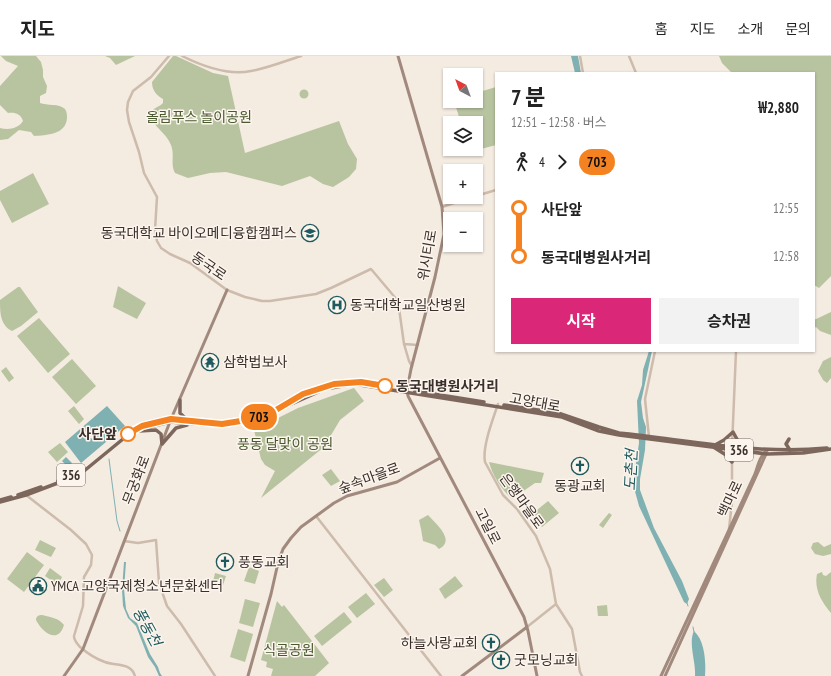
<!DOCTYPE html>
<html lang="ko">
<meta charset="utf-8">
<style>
:root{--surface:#fff;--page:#f2f2f2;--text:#222;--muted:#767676;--line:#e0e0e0;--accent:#db2777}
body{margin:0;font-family:"PT Sans Narrow","Noto Sans KR",sans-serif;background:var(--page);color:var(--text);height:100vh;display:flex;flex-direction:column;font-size:15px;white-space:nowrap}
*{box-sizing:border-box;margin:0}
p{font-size:13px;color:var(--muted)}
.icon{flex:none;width:22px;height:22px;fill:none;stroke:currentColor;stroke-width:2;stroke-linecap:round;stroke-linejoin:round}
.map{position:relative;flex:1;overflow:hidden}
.drawer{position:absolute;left:495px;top:16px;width:320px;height:280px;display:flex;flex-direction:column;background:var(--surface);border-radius:0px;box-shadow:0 1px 3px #0004}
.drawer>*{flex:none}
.badge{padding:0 8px;border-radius:13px;font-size:14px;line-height:26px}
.needle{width:26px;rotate:319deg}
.tools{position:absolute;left:443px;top:12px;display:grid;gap:8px}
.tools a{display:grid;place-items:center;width:40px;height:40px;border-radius:0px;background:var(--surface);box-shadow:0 1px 3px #0004;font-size:20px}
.map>.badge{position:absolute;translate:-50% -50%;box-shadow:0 0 0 2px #fff}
.legs{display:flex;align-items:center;gap:6px;height:44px;padding:0 16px;font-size:13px}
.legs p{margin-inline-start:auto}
.summary{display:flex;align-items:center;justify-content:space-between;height:68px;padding:0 16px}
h1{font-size:22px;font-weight:700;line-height:30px}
.cta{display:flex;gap:8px;margin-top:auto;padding:8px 16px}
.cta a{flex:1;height:46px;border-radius:0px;background:var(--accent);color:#fff;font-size:16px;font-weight:700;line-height:46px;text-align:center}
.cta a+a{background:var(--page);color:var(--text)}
ul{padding:0 16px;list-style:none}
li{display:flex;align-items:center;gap:14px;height:48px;font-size:15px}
li i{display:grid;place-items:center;width:6px;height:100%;margin:0 5px;background:currentColor}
li i::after{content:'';width:10px;height:10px;margin:-5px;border:3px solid;border-radius:50%;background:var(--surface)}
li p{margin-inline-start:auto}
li:first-child i{background:linear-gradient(#0000 50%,currentColor 0)}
li:last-child i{background:linear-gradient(currentColor 50%,#0000 0)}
header{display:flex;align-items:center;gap:24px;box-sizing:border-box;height:56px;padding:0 20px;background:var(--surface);border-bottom:1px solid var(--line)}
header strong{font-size:19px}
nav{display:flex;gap:22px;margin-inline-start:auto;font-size:14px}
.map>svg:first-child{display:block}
</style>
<header>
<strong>지도</strong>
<nav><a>홈</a><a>지도</a><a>소개</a><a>문의</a></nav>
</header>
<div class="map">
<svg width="831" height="620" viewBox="0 0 831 620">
<rect width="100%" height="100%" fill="#f4ebe1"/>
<path fill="#b8c4a0" d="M1,0H36L41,6L43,14V21L47,30L46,37L40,40V47C47,50 59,47 65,53C67,56 67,59 67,62C66,79 46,79 34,80L31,76L19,74L8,83L0,84V72C8,74 18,73 23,65C21,58 15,56 8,57L0,49V30L18,10L6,5Z
M105,0H135L116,9L110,2Z
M173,0H176L213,17L228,20L245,97L339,65L348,88L357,103L356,113L349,121L333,131L323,128L310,120L282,130L226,116L210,117L188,122L175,117C170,108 175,99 171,89C166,76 153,71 149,58C152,52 158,52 163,47V43C156,39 152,34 152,26Z
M719,0H831V220L819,232L814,229V17H755L753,16L732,17L722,7Z
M496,31V89L470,96L469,93H476V67H461L454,45H476V37Z
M299.5 38a4.5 4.5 0 1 1 9 0a4.5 4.5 0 1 1-9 0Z
M33,117L49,148L12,167L0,144V135Z
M118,230L146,247L137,263L113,251Z
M18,231H20L38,256L21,270L12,275C0,269 0,256 0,244Z
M831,256V279L820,275L816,271L814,272V264Z
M39,262L70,298L48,317L17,280Z
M831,301V322L827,327L823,324L818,315L823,305Z
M72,303L96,330L76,348L52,321Z
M6,311L14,322L9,326L1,315Z
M354,332L364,345L340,364L324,391L261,442L275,415L265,409L261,403L254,374L298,352Z
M74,350L84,363L79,368L68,355Z
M60,387L68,396L57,406L48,396Z
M489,406L544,417L541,427H535L512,443C502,434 492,419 489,406Z
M331,413L340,425L331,430L322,419Z
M548,445L559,457L542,471L531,459Z
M609,457L612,459L603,472L599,469Z
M428,459C436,468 456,484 439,493L435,489L423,485L421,473L419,464Z
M40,484L56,492L51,501L35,494Z
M818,486L824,491L831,488V498L823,500L815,498L811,492L813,487Z
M27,496L44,509L24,536L7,523Z
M249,511L259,515L255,528L244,525Z
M50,512L62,521L58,529L45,520Z
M822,516L823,519L826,520L831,516V557C821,545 814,533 817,518Z
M215,517L226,520L223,529L213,526Z
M455,520L463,530L445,543L439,533Z
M384,522L393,534L384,541L374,529Z
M366,537L375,548L357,562L348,551Z
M245,543L260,547L253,571L239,567Z
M277,545L282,551L284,549L329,607L315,620H271L273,613L266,611L267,606L261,604Z
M607,549L608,560H598L597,550Z
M344,556L352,566L322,590L314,580Z
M42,559C50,561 59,562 64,569C58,589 42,576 36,564C36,560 39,559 42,559Z
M238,573L253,578L245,606L230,601Z"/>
<path fill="#7fb0b2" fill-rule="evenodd" d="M571,0H578L581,17H575Z
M649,295H652L641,346L643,362L646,371L645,394L640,423V434L654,472L682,525L689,543L687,548L684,546L639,450L633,428L639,387L637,345L642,329L643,314Z
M107,350L125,370L81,407L65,386ZM97,370L101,373V376L93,383L87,381V377Z
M66,401L72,407L65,414L63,412L66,409L62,405Z
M124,506H126L124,533L126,553L130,562L137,567L150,598L158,611L160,617L162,620H159L155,611L148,601L136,570L128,562L123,550L122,534Z
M694,575C705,585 706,606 705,620H695C696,606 688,587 694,575Z"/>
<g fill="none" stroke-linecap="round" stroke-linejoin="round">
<path stroke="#7fb0b2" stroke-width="1" d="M109,403L117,465L120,475
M687,547L688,550
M693,571L694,576"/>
<path stroke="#cdbbac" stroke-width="2.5" d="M169,0L151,21L133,35L128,46L127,54L129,66L139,96L144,117L157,141L155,174L157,185L161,192L170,198L190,207L227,234L245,241L262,245H270L316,238L331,232L371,213L398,245L404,288L418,289
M182,0C202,10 228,20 251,15C268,12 285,5 301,0
M580,0L583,17
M629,0L636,17
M476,140L496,134
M442,151L472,141
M404,288L409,305L412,310
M498,348C493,363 482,391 485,406L503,439L517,453L536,480L550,513L556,548L572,573L580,616L582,620
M649,381L645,343L655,295
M26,439L71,474L86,488L92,499L91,509L84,521L83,550L74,580C74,585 77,587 80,591C87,597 96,603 105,606C115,610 131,606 135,620
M316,460L441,620
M729,473L732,446V391L736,295
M124,485L138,487L156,484L159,527L167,550L181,568L215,620
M527,571L556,548"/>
<path stroke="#a18a7d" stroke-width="3" d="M398,0L442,151L444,178L435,221L411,313L407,334L408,340L524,561L528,575L537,620
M64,620L83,593L171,363L227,234
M248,620L271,538L278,507L283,493L291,482L301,471L334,447L347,440L397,426L440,402
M462,620L527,571
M661,620L755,418C758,409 760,400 767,394
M665,620L767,396"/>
<path stroke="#7d675c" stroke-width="3.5" d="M332,329L361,326L386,330
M415,335L484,346
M180,344V357L184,361L191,364
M290,346L317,333
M504,349L558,357L599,371L619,377C688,384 757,399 827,392
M166,364L177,363L202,366
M139,375L156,374L161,378L162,388
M789,383L786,388L790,394
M162,388L176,372L187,369
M715,389L724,384L733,376L738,385L747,393
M715,392L726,399L732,406
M58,425L76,417
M18,439L41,431
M0,444L11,441
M0,446L26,439L71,422L84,415L123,383L141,373L170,366L223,370L243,367L258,363L325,333L354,328L562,361L599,375L619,379L767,398L803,397L831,393"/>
</g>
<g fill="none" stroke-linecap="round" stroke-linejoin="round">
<defs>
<path id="line-1" d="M128,378L142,370L171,363L222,368L247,364L276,354L303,338L334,328L361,326L385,330"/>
</defs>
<use href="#line-1" stroke="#fff" stroke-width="9"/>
<use href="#line-1" stroke="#f58220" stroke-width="6"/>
</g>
<defs>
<symbol id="university-ring" viewBox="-11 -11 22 22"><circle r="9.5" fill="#fbf5ee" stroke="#1f5a5e" stroke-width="1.5"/><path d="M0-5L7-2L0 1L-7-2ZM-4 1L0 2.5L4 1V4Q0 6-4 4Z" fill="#1f5a5e"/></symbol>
<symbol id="hospital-ring" viewBox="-11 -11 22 22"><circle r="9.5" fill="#fbf5ee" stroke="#1f5a5e" stroke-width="1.5"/><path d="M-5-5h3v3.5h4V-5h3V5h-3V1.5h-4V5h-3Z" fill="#1f5a5e"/></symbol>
<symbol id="temple-ring" viewBox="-11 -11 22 22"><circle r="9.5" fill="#fbf5ee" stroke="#1f5a5e" stroke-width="1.5"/><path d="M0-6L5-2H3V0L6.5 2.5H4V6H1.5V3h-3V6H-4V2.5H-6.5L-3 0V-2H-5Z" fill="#1f5a5e"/></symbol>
<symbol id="church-ring" viewBox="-11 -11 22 22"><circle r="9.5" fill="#fbf5ee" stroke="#1f5a5e" stroke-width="1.5"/><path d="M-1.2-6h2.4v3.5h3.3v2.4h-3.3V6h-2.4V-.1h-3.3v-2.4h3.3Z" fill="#1f5a5e"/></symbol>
<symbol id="civic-ring" viewBox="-11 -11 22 22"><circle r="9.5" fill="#fbf5ee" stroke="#1f5a5e" stroke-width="1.5"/><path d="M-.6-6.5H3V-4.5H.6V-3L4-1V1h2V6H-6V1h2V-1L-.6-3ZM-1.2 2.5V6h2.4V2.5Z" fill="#1f5a5e"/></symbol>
</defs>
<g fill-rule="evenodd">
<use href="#university-ring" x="300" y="167" width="20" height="20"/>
<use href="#hospital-ring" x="327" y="239" width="20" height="20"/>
<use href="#temple-ring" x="200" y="296" width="20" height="20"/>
<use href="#church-ring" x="570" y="400" width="20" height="20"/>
<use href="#church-ring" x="215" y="496" width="20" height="20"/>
<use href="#civic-ring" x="28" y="520" width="20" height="20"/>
<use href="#church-ring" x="481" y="577" width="20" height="20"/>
<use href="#church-ring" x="491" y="594" width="20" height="20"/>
</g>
<g fill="#fff" stroke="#f58220" stroke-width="2">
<circle cx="385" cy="330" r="7"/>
<circle cx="128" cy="378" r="7"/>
</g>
<g text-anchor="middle" stroke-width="3" stroke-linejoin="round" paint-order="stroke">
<g fill="#fbf5ee" stroke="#756b66" stroke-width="1">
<rect x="725" y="383" width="28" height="22" rx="3"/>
<rect x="57" y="408" width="28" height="22" rx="3"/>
</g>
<g font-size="13" font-weight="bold" fill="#3b302b">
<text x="739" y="399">356</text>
<text x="71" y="424">356</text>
</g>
<g font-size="14" fill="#4a5a2e" stroke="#fbf5ee">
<text x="199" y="66">올림푸스 놀이공원</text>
<text x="285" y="393">풍동 달맞이 공원</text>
<text x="289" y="599">식골공원</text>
</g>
<g font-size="14" fill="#3b302b" stroke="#fbf5ee" text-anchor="start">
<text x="297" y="182" text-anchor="end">동국대학교 바이오메디융합캠퍼스</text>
<text x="350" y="254">동국대학교일산병원</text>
<text x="223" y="311">삼학법보사</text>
<text x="580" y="435" text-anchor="middle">동광교회</text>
<text x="238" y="511">풍동교회</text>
<text x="51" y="535">YMCA 고양국제청소년문화센터</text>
<text x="478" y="592" text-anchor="end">하늘사랑교회</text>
<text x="514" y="609">굿모닝교회</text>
</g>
<g font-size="14" fill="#3b302b" stroke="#fbf5ee">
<text transform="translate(427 199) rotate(-80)" y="5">위시티로</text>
<text transform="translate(209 210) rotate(34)" y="5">동국로</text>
<text transform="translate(535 346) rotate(10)" y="5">고양대로</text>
<text transform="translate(369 422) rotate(-20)" y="5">숲속마을로</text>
<text transform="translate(136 424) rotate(-69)" y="5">무궁화로</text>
<text transform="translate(730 443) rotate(-65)" y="5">백마로</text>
<text transform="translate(522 445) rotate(54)" y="5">은행마을로</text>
<text transform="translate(488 470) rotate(63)" y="5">고일로</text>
</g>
<g font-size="14" font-weight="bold" fill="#3b302b" stroke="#fbf5ee" text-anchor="start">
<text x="396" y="335">동국대병원사거리</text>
<text x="117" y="383" text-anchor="end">사단앞</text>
</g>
<g font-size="15" font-style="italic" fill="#1f5a5e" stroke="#fbf5ee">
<text transform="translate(631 414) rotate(-87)" y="5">도촌천</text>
<text transform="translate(147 571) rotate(61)" y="5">풍동천</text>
</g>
</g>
</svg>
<div class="tools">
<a><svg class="needle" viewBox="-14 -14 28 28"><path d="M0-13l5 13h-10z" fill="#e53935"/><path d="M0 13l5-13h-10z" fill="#767676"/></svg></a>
<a><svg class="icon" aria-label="layers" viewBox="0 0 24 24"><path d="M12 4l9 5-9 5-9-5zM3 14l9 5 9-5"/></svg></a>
<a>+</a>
<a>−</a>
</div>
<b class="badge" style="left:259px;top:361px;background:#f58220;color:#111">703</b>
<section class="drawer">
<div class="summary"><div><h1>7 분</h1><p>12:51 – 12:58 · 버스</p></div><b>₩2,880</b></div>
<div class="legs"><svg class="icon" aria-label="walk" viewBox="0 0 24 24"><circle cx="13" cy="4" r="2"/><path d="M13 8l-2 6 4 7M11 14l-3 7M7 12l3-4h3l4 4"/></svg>4<svg class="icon" aria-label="forward" viewBox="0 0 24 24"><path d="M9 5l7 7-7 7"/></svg><b class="badge" style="background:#f58220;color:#111">703</b></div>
<ul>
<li><i style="color:#f58220"></i><b>사단앞</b><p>12:55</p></li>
<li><i style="color:#f58220"></i><b>동국대병원사거리</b><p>12:58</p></li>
</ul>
<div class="cta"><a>시작</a><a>승차권</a></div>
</section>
</div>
